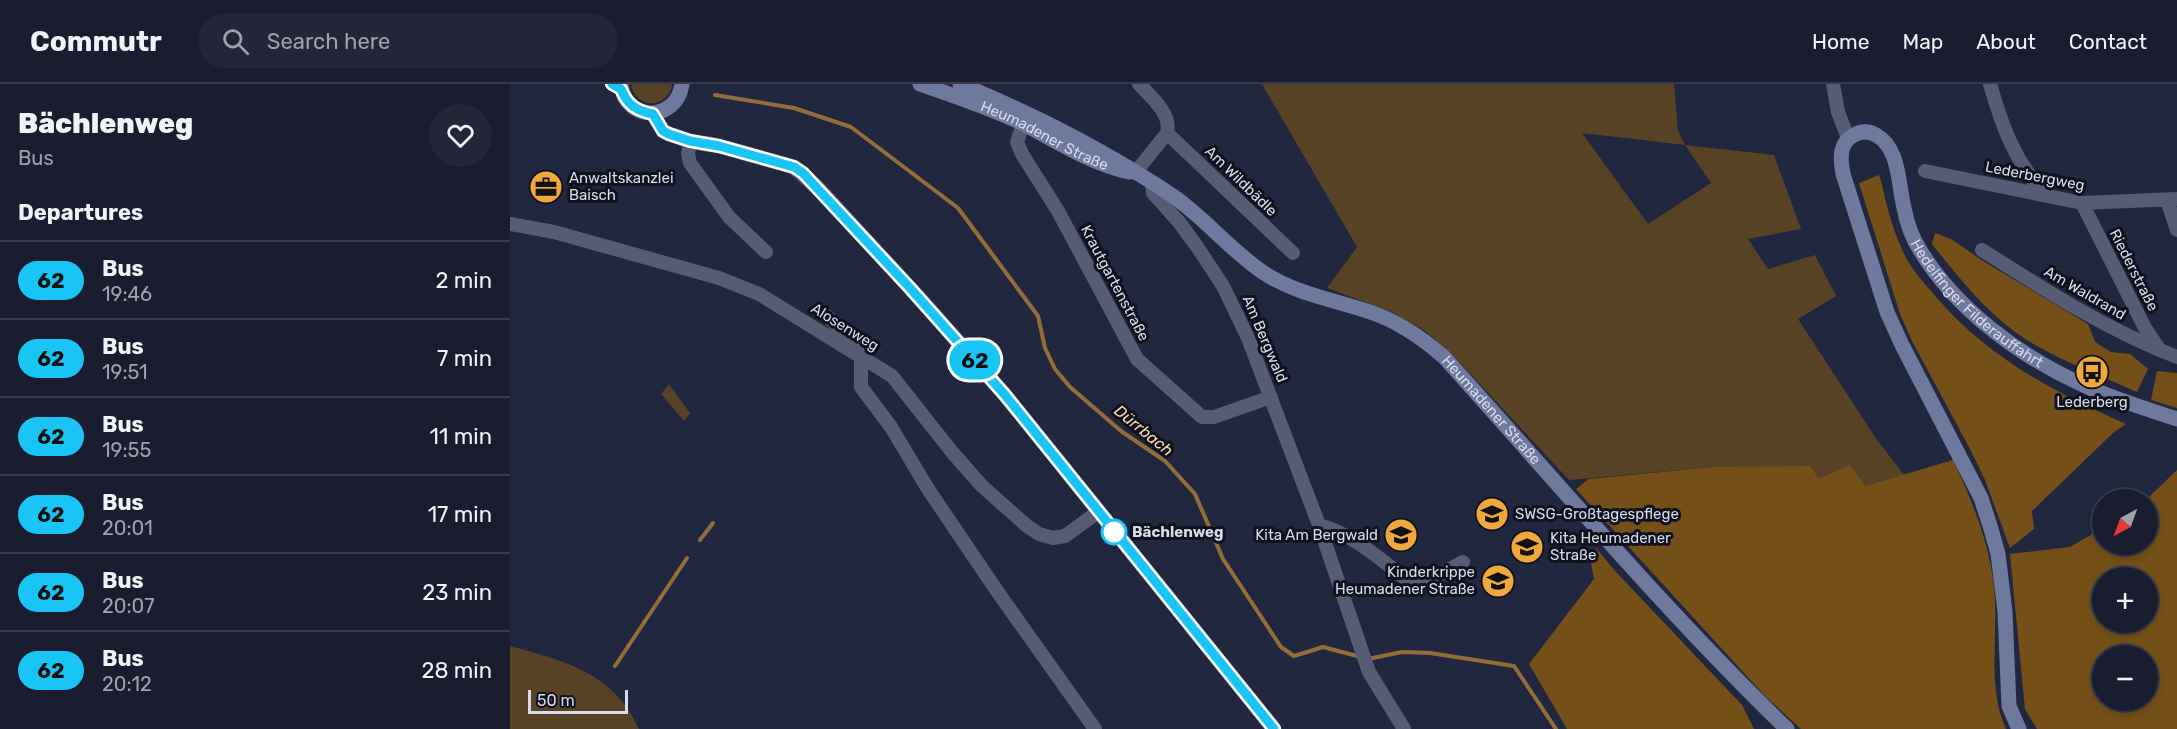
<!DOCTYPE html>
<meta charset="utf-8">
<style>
:root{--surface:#1a1d30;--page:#232638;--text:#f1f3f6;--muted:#9fa2ab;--line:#383b4c}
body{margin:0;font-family:Rubik,sans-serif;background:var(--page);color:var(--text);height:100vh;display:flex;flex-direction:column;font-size:22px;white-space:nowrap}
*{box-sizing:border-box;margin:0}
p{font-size:20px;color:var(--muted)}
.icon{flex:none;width:33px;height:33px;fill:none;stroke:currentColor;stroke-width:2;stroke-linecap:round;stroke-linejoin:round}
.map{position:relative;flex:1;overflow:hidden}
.sheet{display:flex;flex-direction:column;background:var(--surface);width:510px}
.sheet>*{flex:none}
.badge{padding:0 12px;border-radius:20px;font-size:21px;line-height:39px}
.needle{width:39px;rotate:221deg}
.fabs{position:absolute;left:1582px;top:405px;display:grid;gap:12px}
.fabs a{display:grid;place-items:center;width:66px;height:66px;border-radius:50%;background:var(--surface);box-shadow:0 3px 9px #0003,0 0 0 2px var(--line);font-size:30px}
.scale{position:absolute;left:18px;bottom:15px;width:100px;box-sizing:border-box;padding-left:6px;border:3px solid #d6dbeb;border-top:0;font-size:16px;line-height:21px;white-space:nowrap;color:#d6dbeb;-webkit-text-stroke:4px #0f111c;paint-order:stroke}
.map>.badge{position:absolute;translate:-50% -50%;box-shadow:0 0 0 3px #fff}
h2{padding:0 18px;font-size:22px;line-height:54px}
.round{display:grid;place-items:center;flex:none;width:63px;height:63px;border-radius:32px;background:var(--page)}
.head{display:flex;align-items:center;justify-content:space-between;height:102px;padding:0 18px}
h1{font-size:28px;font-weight:800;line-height:45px}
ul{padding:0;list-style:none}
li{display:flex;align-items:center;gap:18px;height:78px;padding:0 18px;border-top:2px solid var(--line)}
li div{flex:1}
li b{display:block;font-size:22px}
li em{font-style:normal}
li .badge{min-width:66px;font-weight:700;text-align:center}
header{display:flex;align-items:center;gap:36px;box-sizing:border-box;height:84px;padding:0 30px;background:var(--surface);border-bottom:2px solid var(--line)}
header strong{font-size:28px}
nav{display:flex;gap:33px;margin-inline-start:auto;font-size:21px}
.search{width:420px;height:54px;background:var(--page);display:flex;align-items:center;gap:15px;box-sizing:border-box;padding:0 21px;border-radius:33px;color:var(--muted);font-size:22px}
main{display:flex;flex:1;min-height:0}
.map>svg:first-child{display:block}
</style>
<header>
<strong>Commutr</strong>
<div class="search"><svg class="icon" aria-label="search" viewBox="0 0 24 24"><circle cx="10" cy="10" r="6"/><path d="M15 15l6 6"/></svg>Search here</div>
<nav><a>Home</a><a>Map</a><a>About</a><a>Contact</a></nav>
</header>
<main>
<section class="sheet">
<div class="head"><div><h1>Bächlenweg</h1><p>Bus</p></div><a class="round"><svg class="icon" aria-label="heart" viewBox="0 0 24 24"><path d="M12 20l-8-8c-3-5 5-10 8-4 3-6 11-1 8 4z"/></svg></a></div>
<h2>Departures</h2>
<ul>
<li><span class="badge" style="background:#18c5f4;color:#111">62</span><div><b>Bus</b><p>19:46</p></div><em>2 min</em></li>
<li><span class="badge" style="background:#18c5f4;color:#111">62</span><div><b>Bus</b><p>19:51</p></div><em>7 min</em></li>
<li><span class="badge" style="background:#18c5f4;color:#111">62</span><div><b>Bus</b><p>19:55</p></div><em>11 min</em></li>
<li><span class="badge" style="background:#18c5f4;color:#111">62</span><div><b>Bus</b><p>20:01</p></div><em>17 min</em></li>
<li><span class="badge" style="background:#18c5f4;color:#111">62</span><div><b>Bus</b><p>20:07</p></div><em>23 min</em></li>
<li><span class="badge" style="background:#18c5f4;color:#111">62</span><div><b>Bus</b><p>20:12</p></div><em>28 min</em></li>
</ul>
</section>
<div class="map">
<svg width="1667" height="645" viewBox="0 0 1667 645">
<rect width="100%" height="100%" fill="#222740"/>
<path fill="#584225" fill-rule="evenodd" d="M121,0H162V1C157,26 125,25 121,0Z
M752,0H1164L1168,47L1175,61L1264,71L1291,145L1238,155L1258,185L1305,171L1326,212L1288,235L1365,353L1394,391L1355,402L1203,383L1059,396L940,268L915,247L882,228L817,204L847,163ZM1072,49L1175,61L1201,99L1138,140Z
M159,300L180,329L174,337L151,310Z
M0,562C55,577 104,589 129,645H0Z"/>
<path fill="#745018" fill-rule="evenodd" d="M1369,91C1373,101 1374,112 1377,122C1381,138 1387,155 1394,170C1402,186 1415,200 1427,214C1480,275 1544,308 1616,340L1603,349L1522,427L1524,445L1500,464L1475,396L1460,365L1403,259L1390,230L1349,99Z
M1425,149L1441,155L1473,177L1578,240L1585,258L1601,268L1620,270L1638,285L1627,308C1594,293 1559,280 1527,262C1484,238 1452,198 1422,160Z
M1647,287L1667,289V324L1641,316Z
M1443,376C1464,421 1483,467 1485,517C1487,559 1478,606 1496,645H1291L1255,612L1066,405L1079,395L1203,383L1300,382L1309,395L1340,381L1355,402Z
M1667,386V645H1527L1515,625L1500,470L1560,463L1593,444V460H1638L1637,415ZM1593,494H1638V538H1593ZM1593,572H1638V616H1593Z
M1086,464L1105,487L1232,621L1244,645H1057L1019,580L1084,495L1080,473Z"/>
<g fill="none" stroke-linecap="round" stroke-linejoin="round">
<path stroke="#936d38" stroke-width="4" d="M205,11L284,24L341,43L448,124L528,232L535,264L545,285L560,303L611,347L655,377L685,410L713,475L771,563L784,572L813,563L851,573
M190,456L203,439
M858,575L892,568L920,569L1004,582L1046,645
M105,582L177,474"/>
<path stroke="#565c73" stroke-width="14" d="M1323,0L1328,28L1338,54
M1480,0C1493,45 1504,75 1535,111
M516,32L507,58L512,70L548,127L627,275L692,333H704L761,313
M657,49L783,169
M180,57L178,70L180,79L219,133L256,168
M1415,87L1572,119L1667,115
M625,89L657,49C662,30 641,13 629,0
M642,99L643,109L669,138L688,164L713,202L738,254L809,441L859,588L894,645
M1657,116L1667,146
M1572,119L1635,244L1649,265
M0,140L44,148L209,194L249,210L382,292L442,368L472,402L517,442L529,450L543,454L555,452L588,428
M1472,166C1535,206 1597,246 1667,273
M311,227L347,260L351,273V303L381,343L418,405L487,507L585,645
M809,441C844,450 872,477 900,498L913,500L953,478"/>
<path stroke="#565c73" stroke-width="15" d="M143,30L153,47L159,50L180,57L209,62L284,83L309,105L421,227L495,311L764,645"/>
<g stroke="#6f789d" stroke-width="15">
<path d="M111,0C115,39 167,38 172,0"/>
<path id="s1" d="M410,0C445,12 481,24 514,40C548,58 582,80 619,88"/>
<path id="s2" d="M450,0C525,31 596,67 663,112C696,135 721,167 754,189C786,210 825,216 860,228C888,237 912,254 934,273C1047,398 1156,528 1277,645"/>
<path id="s3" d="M1509,645L1499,622L1495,528L1488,470L1481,445L1471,414L1392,261L1377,228L1333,90C1330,74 1329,59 1344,51C1351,47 1359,47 1366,51C1390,64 1388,100 1394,124C1397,139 1402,154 1410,166C1445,224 1508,271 1569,299C1600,314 1634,324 1667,335"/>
</g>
</g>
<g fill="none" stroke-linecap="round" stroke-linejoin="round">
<defs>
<path id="line" d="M102,0L111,5C117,21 127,27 143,30L153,47L159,50L180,57L209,62L284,83L293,89L400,204L495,311L764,645"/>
</defs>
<use href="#line" stroke="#fff" stroke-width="14"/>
<use href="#line" stroke="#18c5f4" stroke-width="9"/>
</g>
<defs>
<symbol id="office-disc" viewBox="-11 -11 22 22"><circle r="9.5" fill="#eea83c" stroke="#0f111c"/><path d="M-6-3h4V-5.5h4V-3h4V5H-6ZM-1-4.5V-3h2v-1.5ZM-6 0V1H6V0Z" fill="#111"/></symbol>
<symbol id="bus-disc" viewBox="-11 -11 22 22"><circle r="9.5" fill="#eea83c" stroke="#0f111c"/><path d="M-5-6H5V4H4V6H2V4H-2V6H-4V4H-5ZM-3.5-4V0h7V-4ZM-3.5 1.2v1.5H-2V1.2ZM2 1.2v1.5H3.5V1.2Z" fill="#111"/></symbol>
<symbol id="school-disc" viewBox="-11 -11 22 22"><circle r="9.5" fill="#eea83c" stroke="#0f111c"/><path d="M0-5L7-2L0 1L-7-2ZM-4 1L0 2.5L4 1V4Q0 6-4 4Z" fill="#111"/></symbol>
</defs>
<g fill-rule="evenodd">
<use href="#office-disc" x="17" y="84" width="38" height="38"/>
<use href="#bus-disc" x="1563" y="269" width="38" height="38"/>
<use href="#school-disc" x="963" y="411" width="38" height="38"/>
<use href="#school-disc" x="872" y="432" width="38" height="38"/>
<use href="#school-disc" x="998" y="444" width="38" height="38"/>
<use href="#school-disc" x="969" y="478" width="38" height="38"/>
</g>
<circle fill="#fff" stroke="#18c5f4" stroke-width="3" cx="604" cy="448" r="12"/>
<g text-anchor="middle" stroke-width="6" stroke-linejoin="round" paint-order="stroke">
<g font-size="15" fill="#d6dbeb" stroke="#0f111c">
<text dy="5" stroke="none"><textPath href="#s1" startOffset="135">Heumadener Straße</textPath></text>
<text transform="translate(1525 92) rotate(11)" y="5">Lederbergweg</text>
<text transform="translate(731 97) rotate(44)" y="5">Am Wildbädle</text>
<text transform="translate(1624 186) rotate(63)" y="5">Riederstraße</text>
<text transform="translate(605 199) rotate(62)" y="5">Krautgartenstraße</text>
<text transform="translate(1575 209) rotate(30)" y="5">Am Waldrand</text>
<text dy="5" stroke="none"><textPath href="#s3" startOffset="861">Hedelfinger Filderauffahrt</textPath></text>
<text transform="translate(335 243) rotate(32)" y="5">Alosenweg</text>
<text transform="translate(755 255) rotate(67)" y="5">Am Bergwald</text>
<text dy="5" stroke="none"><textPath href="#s2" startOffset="632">Heumadener Straße</textPath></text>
</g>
<g font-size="15" fill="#d6dbeb" stroke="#0f111c" text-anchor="start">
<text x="59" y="99">Anwaltskanzlei<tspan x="59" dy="17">Baisch</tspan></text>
<text x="1582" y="323" text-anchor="middle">Lederberg</text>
<text x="1005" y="435">SWSG-Großtagespflege</text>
<text x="868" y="456" text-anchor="end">Kita Am Bergwald</text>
<text x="1040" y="459">Kita Heumadener<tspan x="1040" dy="17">Straße</tspan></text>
<text x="965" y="493" text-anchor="end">Kinderkrippe<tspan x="965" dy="17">Heumadener Straße</tspan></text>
</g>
<g font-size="15" font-weight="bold" fill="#d6dbeb" stroke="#0f111c" text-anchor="start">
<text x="622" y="453">Bächlenweg</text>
</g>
<g font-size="16" font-style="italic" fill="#fcdaae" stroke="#0f111c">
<text transform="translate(634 346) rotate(39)" y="6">Dürrbach</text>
</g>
</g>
</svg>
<div class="fabs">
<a><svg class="needle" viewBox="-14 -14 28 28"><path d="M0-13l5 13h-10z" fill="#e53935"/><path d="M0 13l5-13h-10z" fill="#9fa2ab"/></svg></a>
<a>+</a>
<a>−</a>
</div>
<div class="scale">50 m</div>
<b class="badge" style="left:465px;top:276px;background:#18c5f4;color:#111">62</b>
</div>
</main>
